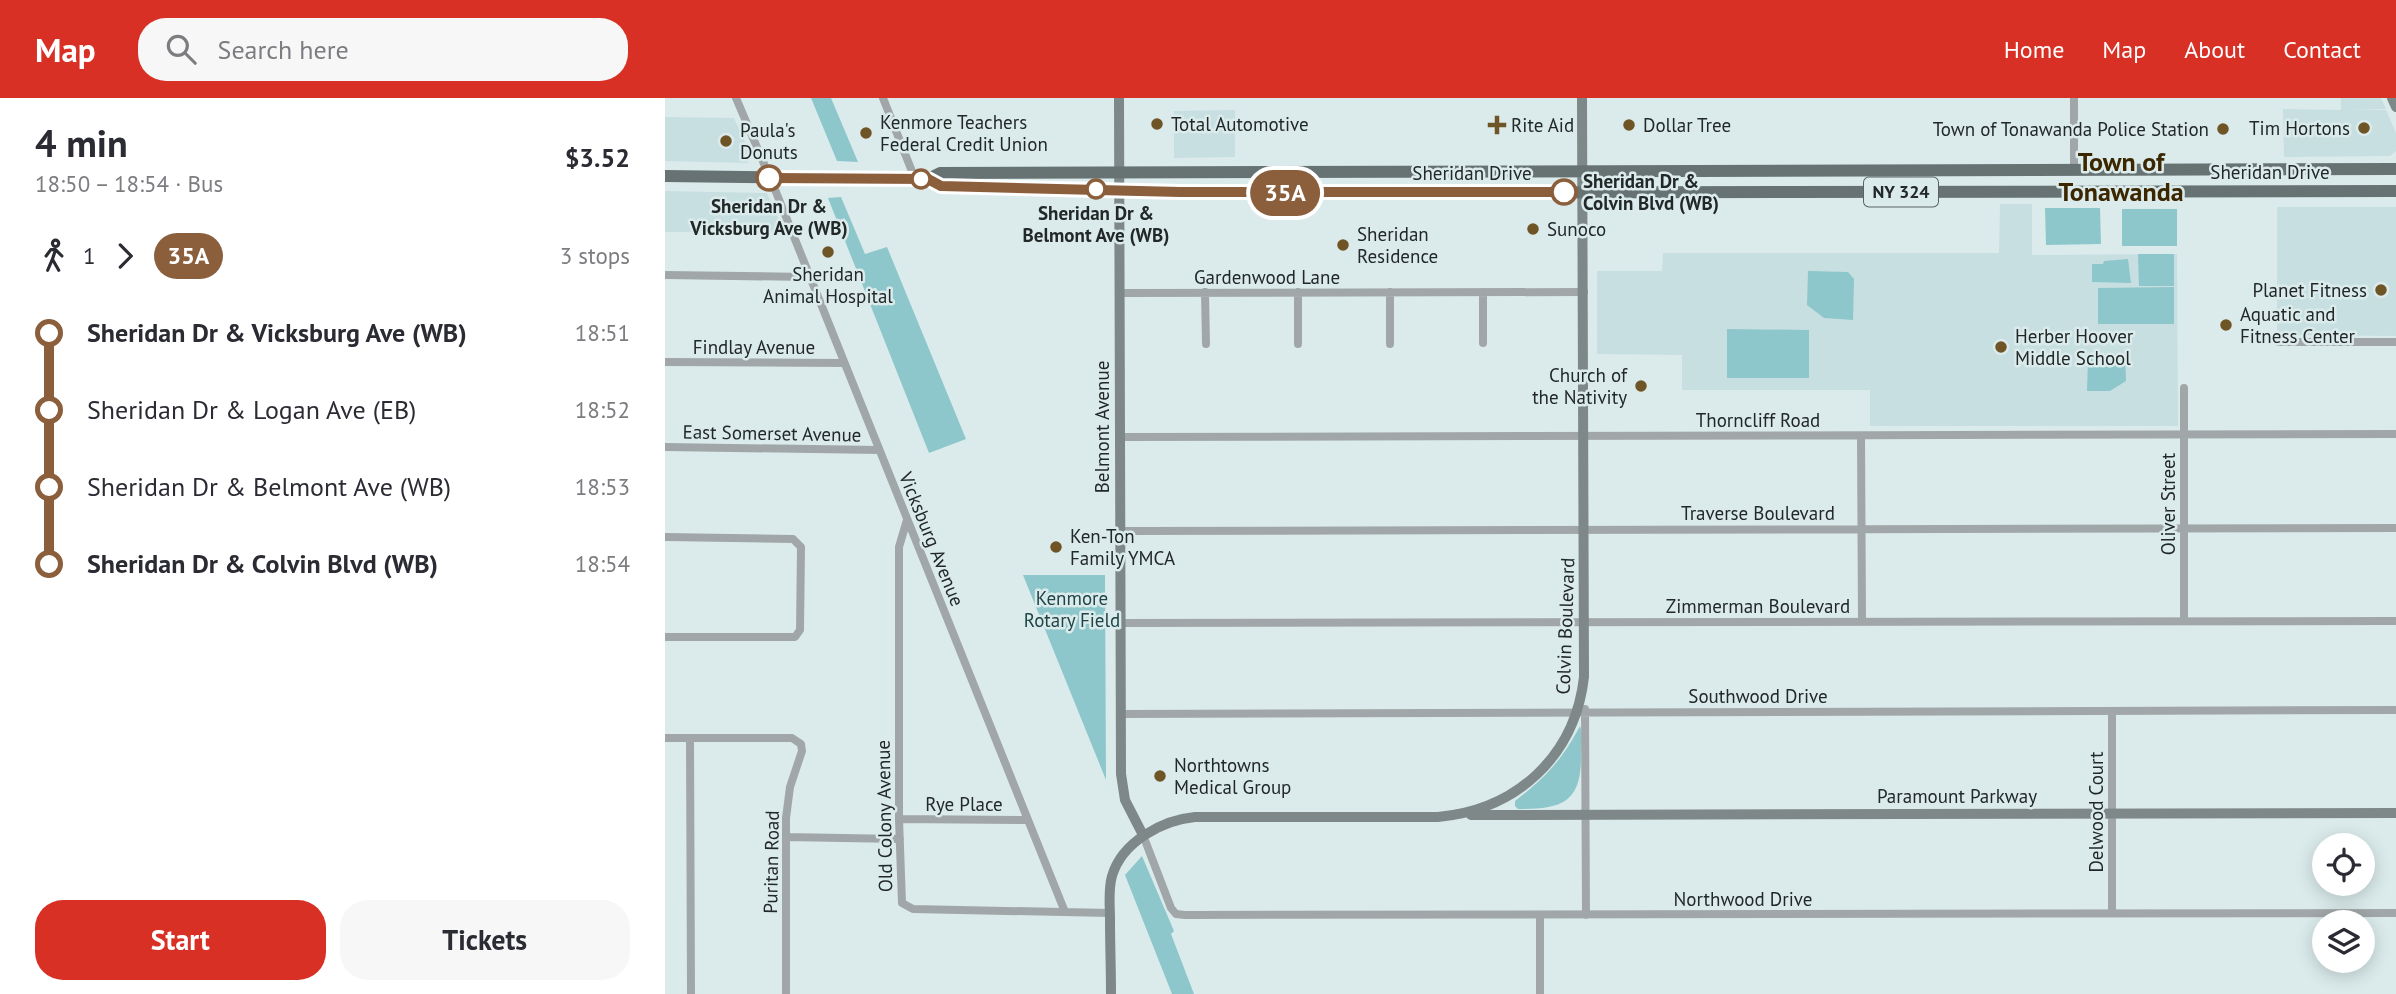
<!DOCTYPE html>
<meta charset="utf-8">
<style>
:root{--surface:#fff;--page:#f7f7f7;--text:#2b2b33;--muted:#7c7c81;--accent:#d93025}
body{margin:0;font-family:"PT Sans",sans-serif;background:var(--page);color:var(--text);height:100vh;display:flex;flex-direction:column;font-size:26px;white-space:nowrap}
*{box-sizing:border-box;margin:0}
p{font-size:23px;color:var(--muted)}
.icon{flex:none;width:38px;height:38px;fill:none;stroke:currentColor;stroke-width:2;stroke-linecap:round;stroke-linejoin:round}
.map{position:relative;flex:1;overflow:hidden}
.panel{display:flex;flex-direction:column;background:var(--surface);width:665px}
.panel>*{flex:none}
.badge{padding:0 14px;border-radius:23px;font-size:24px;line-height:46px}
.controls{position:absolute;left:1647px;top:735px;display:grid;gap:14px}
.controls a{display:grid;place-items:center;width:63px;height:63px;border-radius:50%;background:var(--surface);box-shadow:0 4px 18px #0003;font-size:35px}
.map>.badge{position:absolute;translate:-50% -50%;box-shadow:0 0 0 4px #fff}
.legs{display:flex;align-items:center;gap:10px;height:77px;padding:0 35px;font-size:23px}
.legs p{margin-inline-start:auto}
.headline{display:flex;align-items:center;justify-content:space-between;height:119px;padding:0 35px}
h1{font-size:38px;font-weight:700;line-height:52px}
.action{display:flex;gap:14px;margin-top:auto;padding:14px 35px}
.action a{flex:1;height:80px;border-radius:28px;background:var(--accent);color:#fff;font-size:28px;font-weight:700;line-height:80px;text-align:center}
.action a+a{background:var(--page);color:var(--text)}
ul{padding:0 35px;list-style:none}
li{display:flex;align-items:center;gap:24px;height:77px;font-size:26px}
li i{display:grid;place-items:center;width:10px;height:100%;margin:0 9px;background:currentColor}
li i::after{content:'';width:18px;height:18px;margin:-9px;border:5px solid;border-radius:50%;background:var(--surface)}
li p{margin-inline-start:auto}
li:first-child i{background:linear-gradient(#0000 50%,currentColor 0)}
li:last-child i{background:linear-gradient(currentColor 50%,#0000 0)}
header{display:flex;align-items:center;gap:42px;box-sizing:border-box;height:98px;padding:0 35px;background:var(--accent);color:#fff}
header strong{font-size:33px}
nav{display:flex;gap:38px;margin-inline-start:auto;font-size:24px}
.search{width:490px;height:63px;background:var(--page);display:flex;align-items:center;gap:18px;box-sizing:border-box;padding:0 24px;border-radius:28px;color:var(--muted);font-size:26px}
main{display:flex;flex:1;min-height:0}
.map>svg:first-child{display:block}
</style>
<header>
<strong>Map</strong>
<div class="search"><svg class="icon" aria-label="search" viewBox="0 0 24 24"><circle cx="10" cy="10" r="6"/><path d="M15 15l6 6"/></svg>Search here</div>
<nav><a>Home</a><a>Map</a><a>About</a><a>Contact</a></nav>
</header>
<main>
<section class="panel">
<div class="headline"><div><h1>4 min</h1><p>18:50 – 18:54 · Bus</p></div><b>$3.52</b></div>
<div class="legs"><svg class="icon" aria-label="walk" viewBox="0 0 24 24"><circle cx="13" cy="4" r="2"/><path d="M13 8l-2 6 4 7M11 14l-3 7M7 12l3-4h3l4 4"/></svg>1<svg class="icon" aria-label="forward" viewBox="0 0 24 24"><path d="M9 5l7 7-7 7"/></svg><b class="badge" style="background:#8b5e3c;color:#fff">35A</b><p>3 stops</p></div>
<ul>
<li><i style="color:#8b5e3c"></i><b>Sheridan Dr &amp; Vicksburg Ave (WB)</b><p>18:51</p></li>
<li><i style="color:#8b5e3c"></i><span>Sheridan Dr &amp; Logan Ave (EB)</span><p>18:52</p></li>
<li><i style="color:#8b5e3c"></i><span>Sheridan Dr &amp; Belmont Ave (WB)</span><p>18:53</p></li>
<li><i style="color:#8b5e3c"></i><b>Sheridan Dr &amp; Colvin Blvd (WB)</b><p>18:54</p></li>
</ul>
<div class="action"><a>Start</a><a>Tickets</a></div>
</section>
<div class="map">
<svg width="1731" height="896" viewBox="0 0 1731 896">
<rect width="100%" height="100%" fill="#dbebec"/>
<path fill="#c7dfe1" d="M1676,0H1716L1721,11H1685L1721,12L1731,35V53L1725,58L1619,59L1618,11L1676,12Z
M570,12V59L509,60V13Z
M0,19L69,20L87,59H83V65L0,63Z
M0,93L102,95L119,134H0Z
M1335,106H1367V157L1512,156L1513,328H1205V292H1017V257L932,256V173H997L998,155H1334Z
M1612,109H1731V238L1612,237Z"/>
<path fill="#8dc7cb" d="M146,0H166L193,64L172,63Z
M176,99L200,156L222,149L301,341L264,355L163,100Z
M1380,110H1435L1436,146L1381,147Z
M1457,111H1512V148H1457Z
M1473,156H1509V188H1474Z
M1463,161L1466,185L1427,184V166H1438L1439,163Z
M1143,173L1183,174L1189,181L1188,222L1159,220L1142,207Z
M1509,189V226H1433V190Z
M1062,231L1144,232V280H1062Z
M1427,256H1460L1461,283L1445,293H1422L1423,262Z
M358,477H440L441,682Z
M915,628C918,636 916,650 916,660C916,707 893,711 853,711L850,708V703C880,680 897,662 915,628Z
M477,758L509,833L506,836L529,896H507L460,777Z"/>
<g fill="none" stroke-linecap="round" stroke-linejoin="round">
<path stroke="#a1a7a8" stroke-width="8" d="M71,0L111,94L400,814
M218,0L250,81
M1409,0V71
M0,177L144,179
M540,194L541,246
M633,194V246
M725,194V246
M454,195L919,194
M1613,244H1731
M818,245V194
M0,264L179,265
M1196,338L1197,523
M454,339L1731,336
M0,349L214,352
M242,422L234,449V721L237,805L248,811L445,815
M455,433L1731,430
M0,439L128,441L136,449L135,532L130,539H0
M1519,523V290
M455,525L1731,523
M920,611L921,817
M1447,613V815
M456,616L1731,612
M0,640H127L136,646L137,653L125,689L121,720V896
M25,640L26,896
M234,721L363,722
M478,737L506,810L511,816L520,817L1731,815
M121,739L235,741
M875,817V896"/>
<path stroke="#7f8889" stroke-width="10" d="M454,0L456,676L460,702L478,737
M1727,0L1731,9
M806,717L1731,715
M446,896C446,871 445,846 445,821C445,807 443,792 447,778C457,744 497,722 530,719H773C852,712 910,658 919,579L917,0"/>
<path stroke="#677273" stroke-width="12" d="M0,78L263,81L277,88L578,95L1731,93
M263,81L275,75L1731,71"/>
</g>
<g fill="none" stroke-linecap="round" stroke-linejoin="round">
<defs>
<path id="line-1" d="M104,80L263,81L276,88L515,94H899"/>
</defs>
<use href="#line-1" stroke="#fff" stroke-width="16"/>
<use href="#line-1" stroke="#8b5e3c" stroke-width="10"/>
</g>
<g fill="#6f5426" stroke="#dbebec" stroke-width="2.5">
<circle cx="492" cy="26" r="7"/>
<path d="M828.5 16.5h7v7h7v7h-7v7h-7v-7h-7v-7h7z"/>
<circle cx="964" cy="27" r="7"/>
<circle cx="1699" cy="30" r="7"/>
<circle cx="1558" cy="31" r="7"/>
<circle cx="201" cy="35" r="7"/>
<circle cx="61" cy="43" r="7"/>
<circle cx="868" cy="131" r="7"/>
<circle cx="678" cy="147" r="7"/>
<circle cx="163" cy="154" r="7"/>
<circle cx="1716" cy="192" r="7"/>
<circle cx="1561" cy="227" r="7"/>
<circle cx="1336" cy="249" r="7"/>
<circle cx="976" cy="288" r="7"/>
<circle cx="391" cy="449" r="7"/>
<circle cx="495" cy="678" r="7"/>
</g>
<g fill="#fff" stroke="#8b5e3c" stroke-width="3.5">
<circle cx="104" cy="80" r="12"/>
<circle cx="256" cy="81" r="9"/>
<circle cx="431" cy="91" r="9"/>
<circle cx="899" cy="94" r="12"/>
</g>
<g text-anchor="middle" stroke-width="5" stroke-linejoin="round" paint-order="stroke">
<rect fill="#dbebec" stroke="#5a6263" stroke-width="2" x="1199" y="79.5" width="74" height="29" rx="5"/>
<g font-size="18" font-weight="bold" fill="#222828">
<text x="1236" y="100">NY 324</text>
</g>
<g font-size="19" fill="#222828" stroke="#dbebec" text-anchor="start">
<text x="215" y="31">Kenmore Teachers<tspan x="215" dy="22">Federal Credit Union</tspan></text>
<text x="506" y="33">Total Automotive</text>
<text x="846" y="34">Rite Aid</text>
<text x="978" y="34">Dollar Tree</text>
<text x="1685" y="37" text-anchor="end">Tim Hortons</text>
<text x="1544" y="38" text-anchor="end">Town of Tonawanda Police Station</text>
<text x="75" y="39">Paula's<tspan x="75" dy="22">Donuts</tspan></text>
<text x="882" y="138">Sunoco</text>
<text x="692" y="143">Sheridan<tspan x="692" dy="22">Residence</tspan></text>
<text x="163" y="183" text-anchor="middle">Sheridan<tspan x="163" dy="22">Animal Hospital</tspan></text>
<text x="1702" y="199" text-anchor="end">Planet Fitness</text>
<text x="1575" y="223">Aquatic and<tspan x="1575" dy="22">Fitness Center</tspan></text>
<text x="1350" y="245">Herber Hoover<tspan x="1350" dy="22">Middle School</tspan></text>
<text x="962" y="284" text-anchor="end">Church of<tspan x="962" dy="22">the Nativity</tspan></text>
<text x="405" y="445">Ken-Ton<tspan x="405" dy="22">Family YMCA</tspan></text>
<text x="509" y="674">Northtowns<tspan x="509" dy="22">Medical Group</tspan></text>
</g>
<g font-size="19" fill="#222828" stroke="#dbebec">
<text x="1605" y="81">Sheridan Drive</text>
<text x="807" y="82">Sheridan Drive</text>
<text x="602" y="186">Gardenwood Lane</text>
<text x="89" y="256">Findlay Avenue</text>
<text x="1093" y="329">Thorncliff Road</text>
<text transform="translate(437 329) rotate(-90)" y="7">Belmont Avenue</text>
<text transform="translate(107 335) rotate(1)" y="7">East Somerset Avenue</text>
<text transform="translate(1503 406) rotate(-90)" y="7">Oliver Street</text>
<text x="1093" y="422">Traverse Boulevard</text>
<text transform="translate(267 441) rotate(68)" y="7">Vicksburg Avenue</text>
<text x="1093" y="515">Zimmerman Boulevard</text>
<text transform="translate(900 528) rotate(-88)" y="7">Colvin Boulevard</text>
<text x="1093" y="605">Southwood Drive</text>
<text x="1292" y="705">Paramount Parkway</text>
<text x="299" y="713">Rye Place</text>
<text transform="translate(1431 714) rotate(-90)" y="7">Delwood Court</text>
<text transform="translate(219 718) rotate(-91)" y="7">Old Colony Avenue</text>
<text transform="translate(106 764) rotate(-89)" y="7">Puritan Road</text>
<text x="1078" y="808">Northwood Drive</text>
</g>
<g font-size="19" font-weight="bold" fill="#222828" stroke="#dbebec">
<text x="918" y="90" text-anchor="start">Sheridan Dr &amp;<tspan x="918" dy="22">Colvin Blvd (WB)</tspan></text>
<text x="104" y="115">Sheridan Dr &amp;<tspan x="104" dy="22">Vicksburg Ave (WB)</tspan></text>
<text x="431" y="122">Sheridan Dr &amp;<tspan x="431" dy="22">Belmont Ave (WB)</tspan></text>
</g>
<g font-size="19" fill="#1f4447" stroke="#dbebec">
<text x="407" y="507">Kenmore<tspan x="407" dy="22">Rotary Field</tspan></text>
</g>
<g font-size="26" font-weight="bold" fill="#3b2600" stroke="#dbebec">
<text x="1456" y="73">Town of<tspan x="1456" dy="30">Tonawanda</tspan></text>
</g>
</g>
</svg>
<div class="controls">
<a><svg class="icon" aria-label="locate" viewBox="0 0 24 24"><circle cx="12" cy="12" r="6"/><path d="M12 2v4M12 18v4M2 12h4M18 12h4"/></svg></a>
<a><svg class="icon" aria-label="layers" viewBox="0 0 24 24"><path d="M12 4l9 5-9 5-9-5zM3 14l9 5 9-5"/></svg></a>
</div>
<b class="badge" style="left:620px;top:95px;background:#8b5e3c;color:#fff">35A</b>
</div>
</main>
